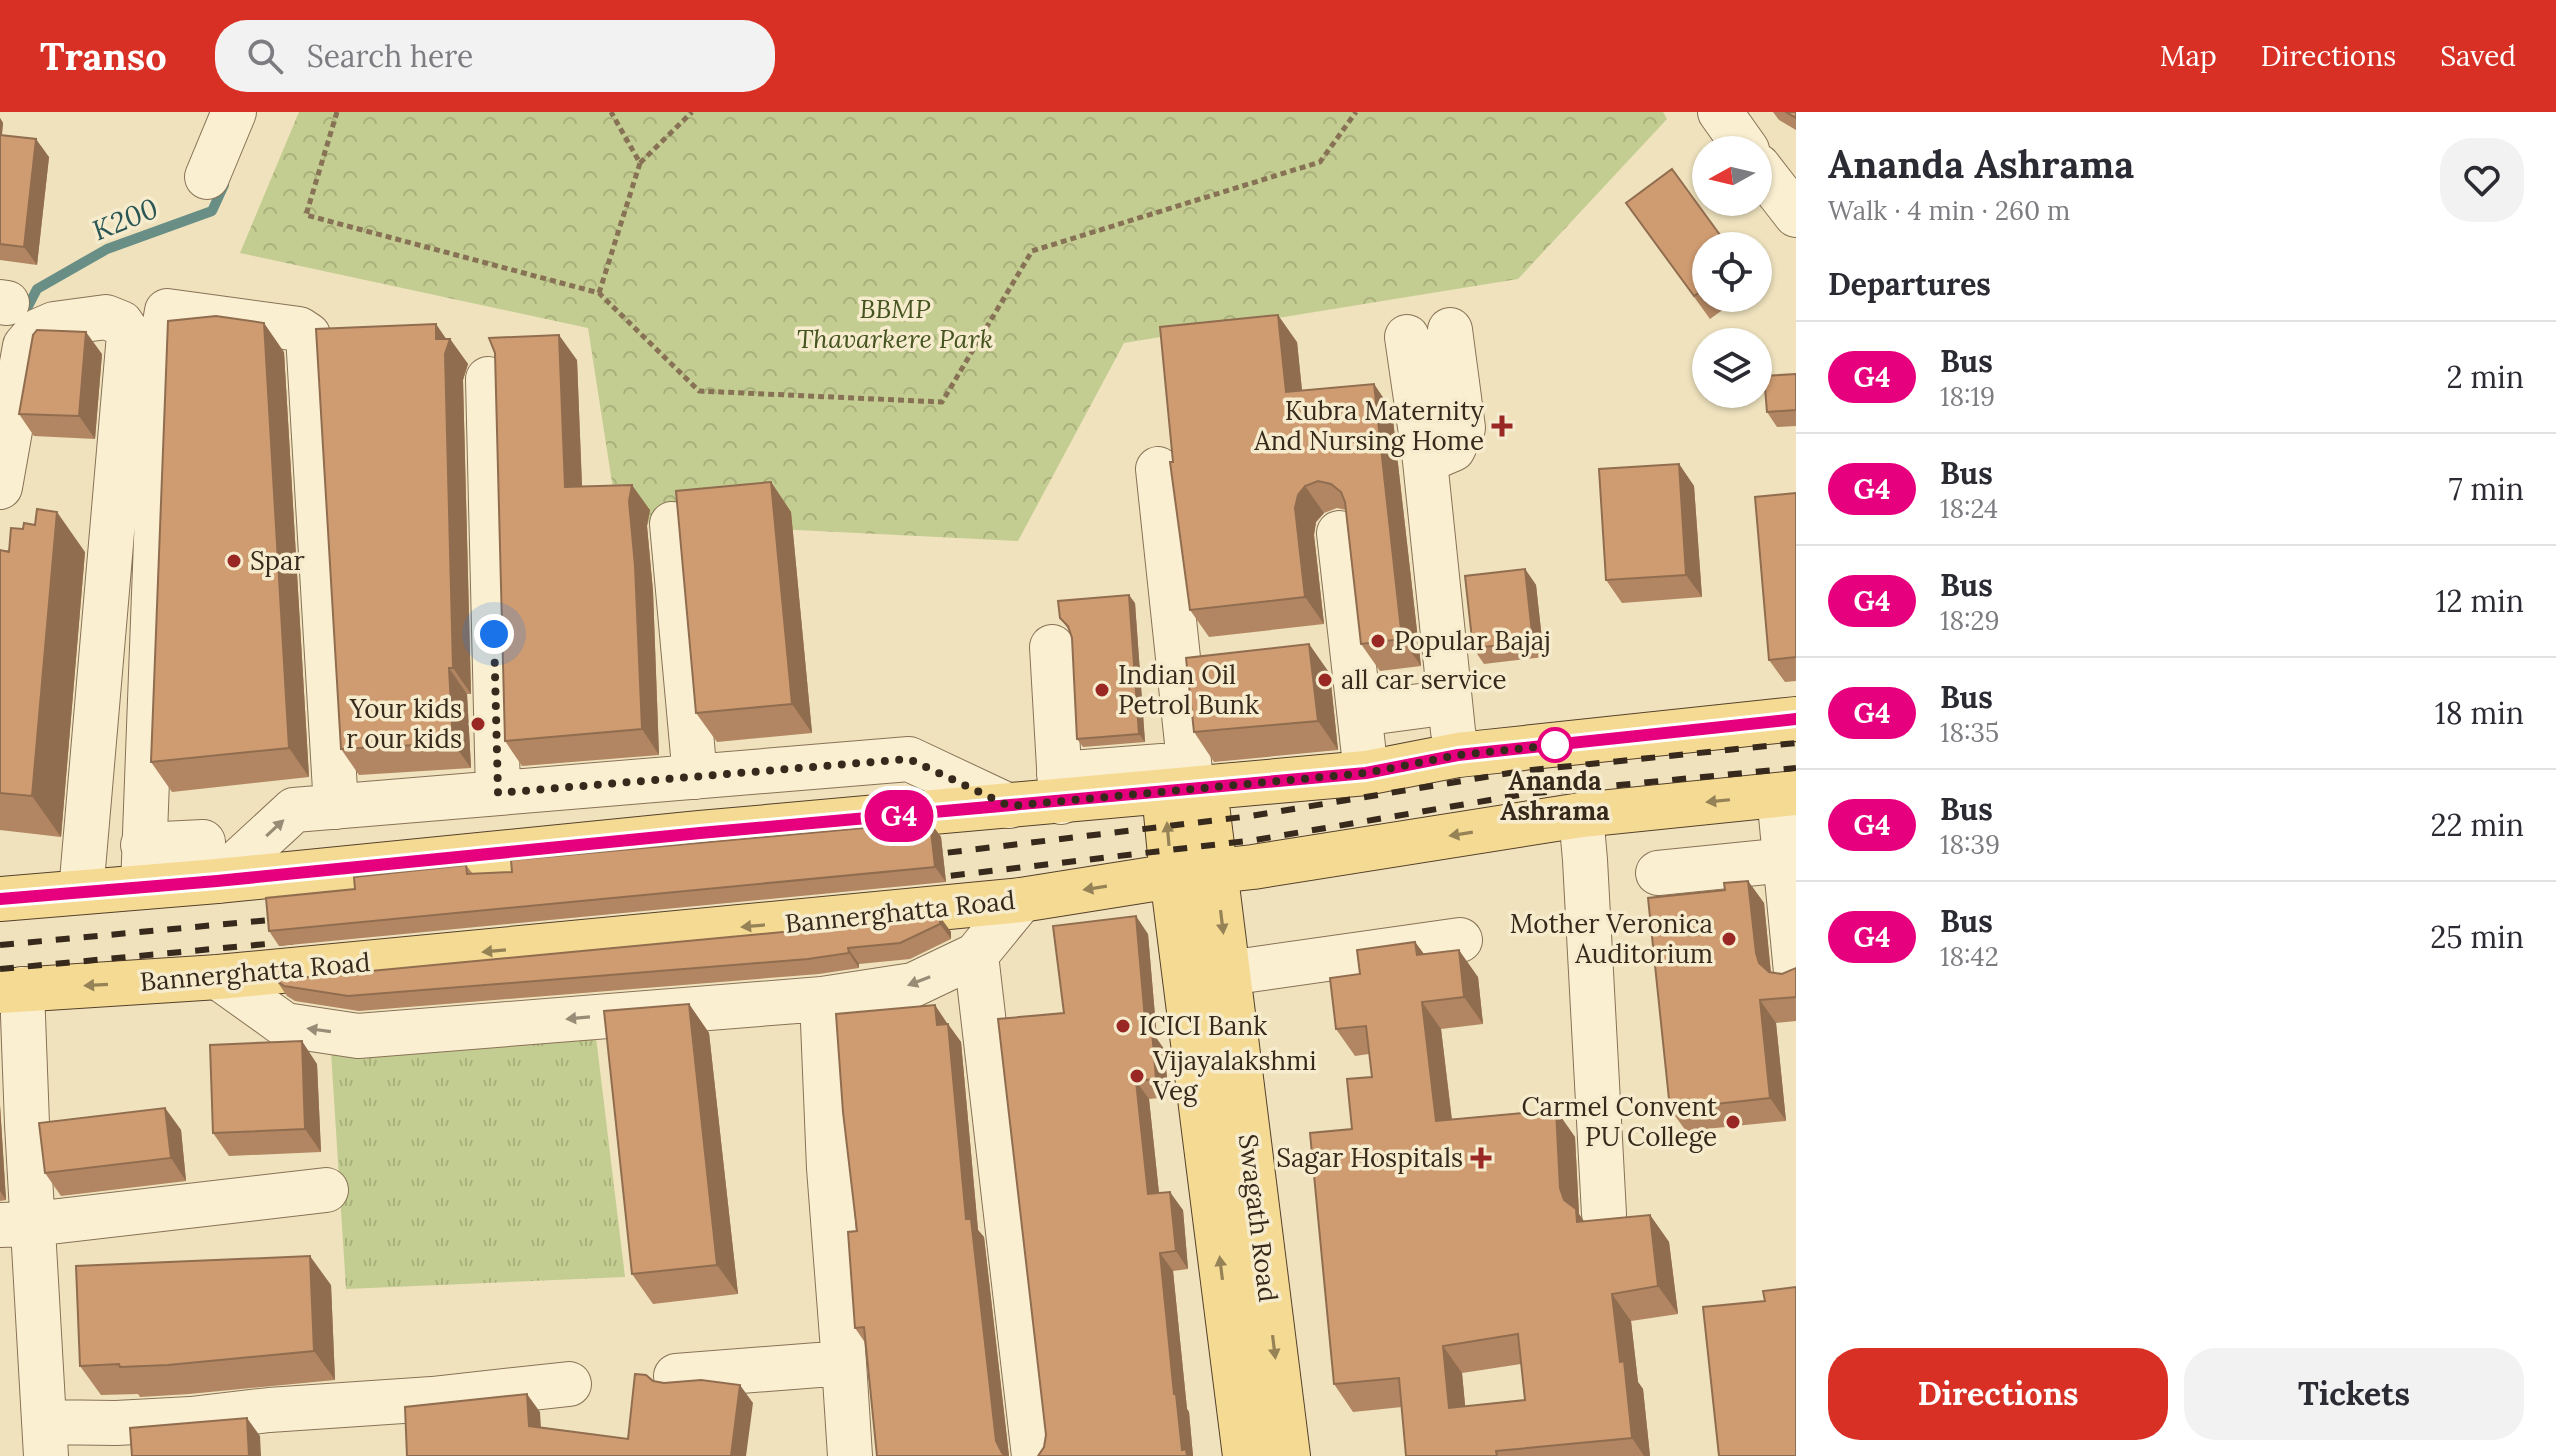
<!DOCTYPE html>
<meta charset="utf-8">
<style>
:root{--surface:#fff;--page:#f2f2f3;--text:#2b2b33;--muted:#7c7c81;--line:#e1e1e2;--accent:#d93025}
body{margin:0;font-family:Lora,serif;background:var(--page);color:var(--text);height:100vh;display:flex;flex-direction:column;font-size:30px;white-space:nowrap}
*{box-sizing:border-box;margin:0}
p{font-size:26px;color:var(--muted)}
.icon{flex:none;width:44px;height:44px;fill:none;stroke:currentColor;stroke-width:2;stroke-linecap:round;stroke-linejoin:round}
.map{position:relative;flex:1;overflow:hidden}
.drawer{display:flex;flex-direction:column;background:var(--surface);width:760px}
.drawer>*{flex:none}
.badge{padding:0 16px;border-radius:26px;font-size:28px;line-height:52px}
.needle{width:52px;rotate:262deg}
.fabs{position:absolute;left:1692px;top:24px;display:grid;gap:16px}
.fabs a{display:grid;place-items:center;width:80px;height:80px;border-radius:50%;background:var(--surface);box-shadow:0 2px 6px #0004;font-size:40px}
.you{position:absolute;width:40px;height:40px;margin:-20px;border:6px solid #fff;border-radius:50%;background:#1a73e8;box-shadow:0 0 0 12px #1a73e833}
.map>.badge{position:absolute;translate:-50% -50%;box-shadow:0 0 0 4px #fff}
h2{padding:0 32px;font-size:30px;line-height:72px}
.round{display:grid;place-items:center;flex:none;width:84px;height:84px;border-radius:32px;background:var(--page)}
.head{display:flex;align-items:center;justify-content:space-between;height:136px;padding:0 32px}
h1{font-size:38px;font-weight:800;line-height:60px}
.primary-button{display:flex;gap:16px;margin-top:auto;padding:16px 32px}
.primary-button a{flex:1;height:92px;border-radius:32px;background:var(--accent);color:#fff;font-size:32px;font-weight:800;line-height:92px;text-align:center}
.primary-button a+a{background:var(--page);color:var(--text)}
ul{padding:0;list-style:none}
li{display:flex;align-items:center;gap:24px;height:112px;padding:0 32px;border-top:2px solid var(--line)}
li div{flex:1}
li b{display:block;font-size:30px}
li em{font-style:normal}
li .badge{min-width:88px;font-weight:700;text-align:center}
header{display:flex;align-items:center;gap:48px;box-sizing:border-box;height:112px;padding:0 40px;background:var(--accent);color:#fff}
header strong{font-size:38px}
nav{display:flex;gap:44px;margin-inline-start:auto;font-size:28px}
.search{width:560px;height:72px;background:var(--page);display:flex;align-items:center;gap:20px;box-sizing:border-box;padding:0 28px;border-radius:32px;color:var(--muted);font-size:30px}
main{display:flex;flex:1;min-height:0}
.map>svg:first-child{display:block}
</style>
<header>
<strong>Transo</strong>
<div class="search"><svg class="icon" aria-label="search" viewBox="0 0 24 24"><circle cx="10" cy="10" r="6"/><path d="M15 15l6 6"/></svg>Search here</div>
<nav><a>Map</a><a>Directions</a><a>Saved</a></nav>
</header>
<main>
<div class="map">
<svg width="1796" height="1344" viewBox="0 0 1796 1344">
<defs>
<pattern id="grass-tufts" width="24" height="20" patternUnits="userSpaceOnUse" patternTransform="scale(2)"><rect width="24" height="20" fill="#c4cd91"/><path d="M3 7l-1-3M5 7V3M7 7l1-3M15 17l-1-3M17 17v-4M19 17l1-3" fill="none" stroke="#a9b07c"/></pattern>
<pattern id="forest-crowns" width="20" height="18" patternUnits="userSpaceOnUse" patternTransform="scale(2)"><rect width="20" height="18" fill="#c4cd91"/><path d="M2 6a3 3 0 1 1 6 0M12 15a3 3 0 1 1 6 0" fill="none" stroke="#a9b07c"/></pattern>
</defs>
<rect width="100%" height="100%" fill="#efe2bd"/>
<path fill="url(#grass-tufts)" d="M595,917L625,1165L346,1177L331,940Z"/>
<path fill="url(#forest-crowns)" d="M299,0H1663L1667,7L1518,167L1124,231L1018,429L618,409L588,216L240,141Z"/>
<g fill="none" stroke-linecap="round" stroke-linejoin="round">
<path stroke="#688e86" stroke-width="10" d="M23,204L37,177L107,137L212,99L224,73"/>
<defs>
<path id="minor" d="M1720,0L1747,38
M1758,54L1796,103
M207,65L234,0
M0,190L7,191
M1407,225L1425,349L1453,619L1458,643
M488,267L498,681
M1425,349L1453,337L1463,316L1450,218
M1158,357L1192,678
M0,375L25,234L38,219L54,212L106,205L121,211L129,223L81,780
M672,412L695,665
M1339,421L1366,661
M1052,535L1061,690
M1360,602L1450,590
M1059,662L1162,654
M1779,683L1796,860
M1581,703L1585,748L1604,1102
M143,733L203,730
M1658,761L1796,747
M217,769L294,698L909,647L1009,694
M143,775L164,216L167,199L299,217L308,223L336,695
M976,843L1034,1344
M1228,861L1460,828
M218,865L285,913L358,924L822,887L913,873L976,843L1021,788
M22,877L27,1012L46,1344
M0,1113L33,1112L326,1078
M844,1251L850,1344
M676,1264L844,1251L829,1056L822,887
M44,1310L116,1311L191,1307L269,1298L432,1287L569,1272"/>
<path id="major" d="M1205,677L1288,1344
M1164,680L1172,764L1245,1344
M0,787L217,769L700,721L1366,661L1458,643L1796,607
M0,879L218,865L1021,788L1172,764L1253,755L1581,703L1796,681"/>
</defs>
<use href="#minor" stroke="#887256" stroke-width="46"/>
<use href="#major" stroke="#55402b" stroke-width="46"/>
<path stroke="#887256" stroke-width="5" stroke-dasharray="6 4" stroke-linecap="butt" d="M337,0L306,103L599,181L699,279L942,290L1032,139L1320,50L1356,0
M640,51L692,0
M599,181L640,51L611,0"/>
<use href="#minor" stroke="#faefd1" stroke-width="44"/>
<use href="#major" stroke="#f5da93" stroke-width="44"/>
<path stroke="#37291b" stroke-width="6" stroke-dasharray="14 14" stroke-linecap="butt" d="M920,744L1251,704L1522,659L1796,631
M923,767L1255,728L1525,682L1796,656
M0,833L291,806
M0,857L298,829"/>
</g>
<path fill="#b28662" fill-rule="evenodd" d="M1773,0H1796V18L1779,8Z
M0,6L3,11L2,23L49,45L37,153L0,148Z
M1642,113L1706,134V186H1739L1710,207Z
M446,227H450L468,252L463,268L471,582H467L471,656L359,663L341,637Z
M1297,230L1302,279L1374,272L1392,299L1421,554L1380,559L1361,532L1346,398L1337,396L1324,401L1316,410L1314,423L1324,512L1209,525L1190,498L1173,350Z
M284,240L309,665L172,680L151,650Z
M102,242L95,327L34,324L19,302Z
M577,248L582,374L650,398L647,414L653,479L659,643L522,654L505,629Z
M1796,262V314L1777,315L1767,300Z
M1679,352L1694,374L1702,485L1622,491L1606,468Z
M771,370L791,400L812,621L717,630L696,601Z
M1796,381V569L1785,570L1769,548Z
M0,438L85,440L61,725L0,718Z
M1525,457L1536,473L1544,545L1484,552L1473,536Z
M1135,491L1145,630L1083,635L1077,627L1072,526L1069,518L1060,506Z
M1309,532L1330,562L1338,638L1214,650L1194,620Z
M930,710L941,725L946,770L279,834L269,819L355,777L466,753L473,762L512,760Z
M1748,769L1764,791L1771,860L1782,862L1796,856V909L1776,911L1786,1009L1686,1019L1670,997L1725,778Z
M940,805L951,820V827L910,847L859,852V856L819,862L359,899L295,889L287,884L276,868Z
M1148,822L1157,927L1164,937L1169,985L1149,987L1159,1081L1183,1098L1188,1157L1173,1159L1187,1297L1189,1300L1193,1344H1038L1044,1335L1046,1323L1064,901Z
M1415,830L1424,842L1478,865L1483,912L1441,917L1452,1007L1556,998L1575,1025L1579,1102L1584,1110L1650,1103L1669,1130L1678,1202L1631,1209L1638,1270L1643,1277L1650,1344H1406L1402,1295L1353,1300L1334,1272L1352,1017L1372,965L1369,942L1355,944L1336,917L1360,862ZM1521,1252L1525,1288L1465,1294L1462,1261Z
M689,892L709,921L738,1182L653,1192L632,1162Z
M947,911L961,930L978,1118L984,1125L1009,1344H877L866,1232L855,1216L857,1119Z
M317,952L321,1040L229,1044L213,1021Z
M0,993L6,1088L0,1089Z
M165,996L181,1018L186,1069L61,1084L45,1061Z
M331,1173L335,1268L189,1282L140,1285L138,1282L101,1283L80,1254Z"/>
<path fill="#916d50" d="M0,6L3,11L0,39Z
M36,27L49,45L37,153L24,135Z
M1278,203L1297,230L1305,307L1286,280Z
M264,211L284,240L309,665L289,636Z
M436,212L449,231L450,227L468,252L463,268L471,582L453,556Z
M86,220L102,242L95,327L79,304Z
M559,223L577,248L583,400L565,375Z
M1374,272L1392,299L1421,554L1402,527Z
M1679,352L1694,374L1702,485L1686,463Z
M771,370L791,400L812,621L792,592Z
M632,373L650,398L647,414L653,479L659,643L642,617L629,389Z
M1305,374L1324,401L1316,410L1314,423L1324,512L1305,485L1295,396L1298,383Z
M57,400L85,440L61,725L32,684Z
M1525,457L1536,473L1544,545L1533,530Z
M1129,483L1135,491L1145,630L1139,622Z
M1309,532L1330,562L1338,638L1318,609Z
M449,556L467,582L471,656L453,631Z
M930,710L941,725L946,770L935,755Z
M1748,769L1764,791L1771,863L1759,851L1756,841Z
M1136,804L1148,822L1157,927L1164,937L1169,985L1156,967L1146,919Z
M940,805L951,820V827L940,812Z
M1415,830L1435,857L1417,843Z
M848,836L859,852V856L849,841Z
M1459,838L1478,865L1483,912L1464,885Z
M1760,888L1776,911L1786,1009L1770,986Z
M1422,890L1441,917L1455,1036L1436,1009Z
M689,892L709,921L738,1182L717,1153Z
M935,893L947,911L949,931L937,913Z
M948,912L961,930L978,1118L984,1125L1009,1344H1004L996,1329L966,1107Z
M302,929L317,952L321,1040L305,1017Z
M1136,969L1149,987L1161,1100L1148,1082Z
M0,993L6,1088L0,1079Z
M165,996L181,1018L186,1069L171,1046Z
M1556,998L1575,1025L1579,1102L1595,1125L1577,1110L1564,1088L1560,1076Z
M1170,1080L1183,1098L1188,1157L1176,1139Z
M1650,1103L1669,1130L1678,1202L1658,1174Z
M1160,1141L1173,1159L1187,1297L1189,1300L1193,1344H1186L1182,1338L1174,1282Z
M310,1144L331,1173L335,1268L314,1239Z
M1612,1182L1631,1209L1638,1270L1643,1277L1650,1344H1644L1632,1326L1620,1250Z
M1443,1234L1462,1261L1468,1323L1449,1296Z
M740,1273L753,1291L746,1344H731Z
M527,1282L540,1300L542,1332L529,1314Z
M247,1306L260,1324L261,1344H249Z"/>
<path fill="#cf9c72" stroke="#916d50" stroke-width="2" fill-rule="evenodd" d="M1786,0H1796V6Z
M0,23L36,27L24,135L0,132Z
M1672,57L1728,134H1706V176L1694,184L1626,91Z
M1278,203L1286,280L1374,272L1402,527L1361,532L1345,390L1341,380L1331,372L1318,369L1305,374L1298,383L1295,396L1305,485L1190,498L1170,350H1173L1160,215Z
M216,204L264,211L289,636L151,650L168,209Z
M436,212V227H450L445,242L453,556H449L453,631L341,637L316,217Z
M37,218L86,220L79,304L19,302L33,223Z
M559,223L565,375L632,373L629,389L635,454L642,617L505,629L495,241L489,226Z
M1796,262V298L1767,300L1764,264Z
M1679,352L1686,463L1606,468L1599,357Z
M771,370L792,592L696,601L676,379Z
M1796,381V545L1769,548L1755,385Z
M37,397L57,400L32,684L0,681V438L9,440L11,416L23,417L24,411L35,413Z
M1525,457L1533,530L1473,536L1465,464Z
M1129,483L1139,622L1077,627L1072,526L1068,514L1060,506L1058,489Z
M1309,532L1318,609L1194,620L1186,546Z
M930,710L935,755L269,819L266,786L355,777L354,765L466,753L467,762L512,760L511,748Z
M1748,769L1756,841L1759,851L1769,860L1782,862L1796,856V885L1760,888L1770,986L1670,997L1648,786L1725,778L1724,771Z
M1136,804L1146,919H1152L1156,967L1136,969L1148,1082L1170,1080L1176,1139L1160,1141L1174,1282H1176L1182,1338L1186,1337L1187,1344H1038L1044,1335L1046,1323L998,907L1064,901L1053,814Z
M940,805V812L900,831L848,836L849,841L808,847L348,884L284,874L276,868Z
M1415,830L1417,843L1459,838L1464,885L1422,890L1436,1009L1556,998L1560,1076L1564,1088L1576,1097L1577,1110L1650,1103L1658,1174L1612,1182L1620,1250L1624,1249L1632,1326L1496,1339L1497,1344H1406L1399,1266L1334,1272L1310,1021L1352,1017L1347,967L1372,965L1366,914L1336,917L1330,866L1360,862L1357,838ZM1518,1222L1525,1288L1449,1296L1443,1234Z
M689,892L717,1153L632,1162L604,899Z
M935,893L937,913L948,912L966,1107H971L996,1329L1002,1341L1005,1344H877L864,1215L855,1216L848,1120L857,1119L843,1000L836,902Z
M302,929L305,1017L213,1021L210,933Z
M165,996L171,1046L45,1061L39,1011Z
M310,1144L314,1239L168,1253L120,1255L119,1252L80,1254L76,1154Z
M1796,1175V1344H1719L1703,1195L1765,1189L1763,1179Z
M635,1262L646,1263L653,1269L664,1271L701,1268L740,1273L731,1344H407L405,1295L527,1282L529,1314L628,1327Z
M247,1306L249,1344H132L130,1316Z"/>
<defs><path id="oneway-solid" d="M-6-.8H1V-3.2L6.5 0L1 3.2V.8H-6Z" transform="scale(2)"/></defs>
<g fill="#968257">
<use href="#oneway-solid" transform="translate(1718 689) rotate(174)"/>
<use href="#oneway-solid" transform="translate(1168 722) rotate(-95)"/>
<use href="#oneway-solid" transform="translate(1461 722) rotate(171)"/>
<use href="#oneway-solid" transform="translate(1095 776) rotate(171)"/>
<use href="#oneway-solid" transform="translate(1222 810) rotate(83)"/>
<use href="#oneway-solid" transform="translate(753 814) rotate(175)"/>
<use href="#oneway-solid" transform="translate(494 839) rotate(175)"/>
<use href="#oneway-solid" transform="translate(96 873) rotate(177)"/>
<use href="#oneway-solid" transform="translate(1221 1156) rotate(-97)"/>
<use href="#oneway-solid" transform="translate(1274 1235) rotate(83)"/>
</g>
<g fill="#988c76">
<use href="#oneway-solid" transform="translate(275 716) rotate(-43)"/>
<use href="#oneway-solid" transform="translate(919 869) rotate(159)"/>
<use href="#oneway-solid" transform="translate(578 906) rotate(175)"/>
<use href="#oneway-solid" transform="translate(319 918) rotate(-172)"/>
</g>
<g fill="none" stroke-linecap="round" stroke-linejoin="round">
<defs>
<path id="line" d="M0,787L217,769L700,721L1366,661L1458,643L1796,607"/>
</defs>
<use href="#line" stroke="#fff" stroke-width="18"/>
<use href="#line" stroke="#e6007e" stroke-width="12"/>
<path stroke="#37291b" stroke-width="8" stroke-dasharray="0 14.4" d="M494,522L498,681L909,647L1009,694L1366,661L1458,643L1555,633"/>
</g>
<g fill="#992724" stroke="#f6eccd" stroke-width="3">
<path d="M1498 302h8v8h8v8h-8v8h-8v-8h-8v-8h8z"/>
<circle cx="234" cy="449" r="8"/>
<circle cx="1378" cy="529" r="8"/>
<circle cx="1325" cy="568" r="8"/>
<circle cx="1102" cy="578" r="8"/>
<circle cx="478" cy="612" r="8"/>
<circle cx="1729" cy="827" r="8"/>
<circle cx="1123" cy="914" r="8"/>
<circle cx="1137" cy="964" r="8"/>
<circle cx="1733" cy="1010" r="8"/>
<path d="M1477 1034h8v8h8v8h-8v8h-8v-8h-8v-8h8z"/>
</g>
<circle fill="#fff" stroke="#e6007e" stroke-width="4" cx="1555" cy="633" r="16"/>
<g text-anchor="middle" stroke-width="7" stroke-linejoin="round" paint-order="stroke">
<g font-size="26" font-style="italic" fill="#455421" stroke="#f6eccd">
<text x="895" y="206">BBMP<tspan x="895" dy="30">Thavarkere Park</tspan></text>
</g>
<g font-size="26" fill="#37291b" stroke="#f6eccd" text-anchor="start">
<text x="1484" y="308" text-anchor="end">Kubra Maternity<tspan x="1484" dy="30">And Nursing Home</tspan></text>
<text x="250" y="458">Spar</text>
<text x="1394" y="538">Popular Bajaj</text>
<text x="1118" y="572">Indian Oil<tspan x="1118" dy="30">Petrol Bunk</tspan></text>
<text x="1341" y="577">all car service</text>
<text x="462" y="606" text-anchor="end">Your kids<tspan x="462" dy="30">r our kids</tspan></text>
<text x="1713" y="821" text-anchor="end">Mother Veronica<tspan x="1713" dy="30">Auditorium</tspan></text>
<text x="1139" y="923">ICICI Bank</text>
<text x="1153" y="958">Vijayalakshmi<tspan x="1153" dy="30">Veg</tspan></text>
<text x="1717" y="1004" text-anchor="end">Carmel Convent<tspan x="1717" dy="30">PU College</tspan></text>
<text x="1463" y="1055" text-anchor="end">Sagar Hospitals</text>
</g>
<g font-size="26" font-weight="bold" fill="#37291b" stroke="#f6eccd">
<text x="1555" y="678">Ananda<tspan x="1555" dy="30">Ashrama</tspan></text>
</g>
<g font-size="26" fill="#37291b" stroke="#f6eccd">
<text transform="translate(900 800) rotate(-6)" y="9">Bannerghatta Road</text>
<text transform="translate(255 860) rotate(-5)" y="9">Bannerghatta Road</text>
<text transform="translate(1258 1106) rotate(83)" y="9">Swagath Road</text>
</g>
<g font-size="28" font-style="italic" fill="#2a5756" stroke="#f6eccd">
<text transform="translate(125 107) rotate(-22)" y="10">K200</text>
</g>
</g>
</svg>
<div class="fabs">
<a><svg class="needle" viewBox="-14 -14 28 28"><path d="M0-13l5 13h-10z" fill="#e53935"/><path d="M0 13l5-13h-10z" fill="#7c7c81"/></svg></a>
<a><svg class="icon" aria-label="locate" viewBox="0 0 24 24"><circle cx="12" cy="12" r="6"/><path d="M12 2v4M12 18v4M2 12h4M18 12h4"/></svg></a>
<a><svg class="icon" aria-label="layers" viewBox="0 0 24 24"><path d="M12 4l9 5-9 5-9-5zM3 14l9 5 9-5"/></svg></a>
</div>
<div class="you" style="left:494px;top:522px"></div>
<b class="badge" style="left:899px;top:704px;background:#e6007e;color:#fff">G4</b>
</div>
<section class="drawer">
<div class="head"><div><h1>Ananda Ashrama</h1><p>Walk · 4 min · 260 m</p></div><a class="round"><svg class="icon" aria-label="heart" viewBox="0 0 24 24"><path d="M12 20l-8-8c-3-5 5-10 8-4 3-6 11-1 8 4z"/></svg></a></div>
<h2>Departures</h2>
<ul>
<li><span class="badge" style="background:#e6007e;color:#fff">G4</span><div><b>Bus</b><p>18:19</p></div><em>2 min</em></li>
<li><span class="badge" style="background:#e6007e;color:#fff">G4</span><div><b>Bus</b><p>18:24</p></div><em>7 min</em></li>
<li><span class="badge" style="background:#e6007e;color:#fff">G4</span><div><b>Bus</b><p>18:29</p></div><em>12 min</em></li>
<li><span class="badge" style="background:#e6007e;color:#fff">G4</span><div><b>Bus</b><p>18:35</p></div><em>18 min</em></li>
<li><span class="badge" style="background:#e6007e;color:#fff">G4</span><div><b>Bus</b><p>18:39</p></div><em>22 min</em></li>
<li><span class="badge" style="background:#e6007e;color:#fff">G4</span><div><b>Bus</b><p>18:42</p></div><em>25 min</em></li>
</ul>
<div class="primary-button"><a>Directions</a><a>Tickets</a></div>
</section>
</main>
